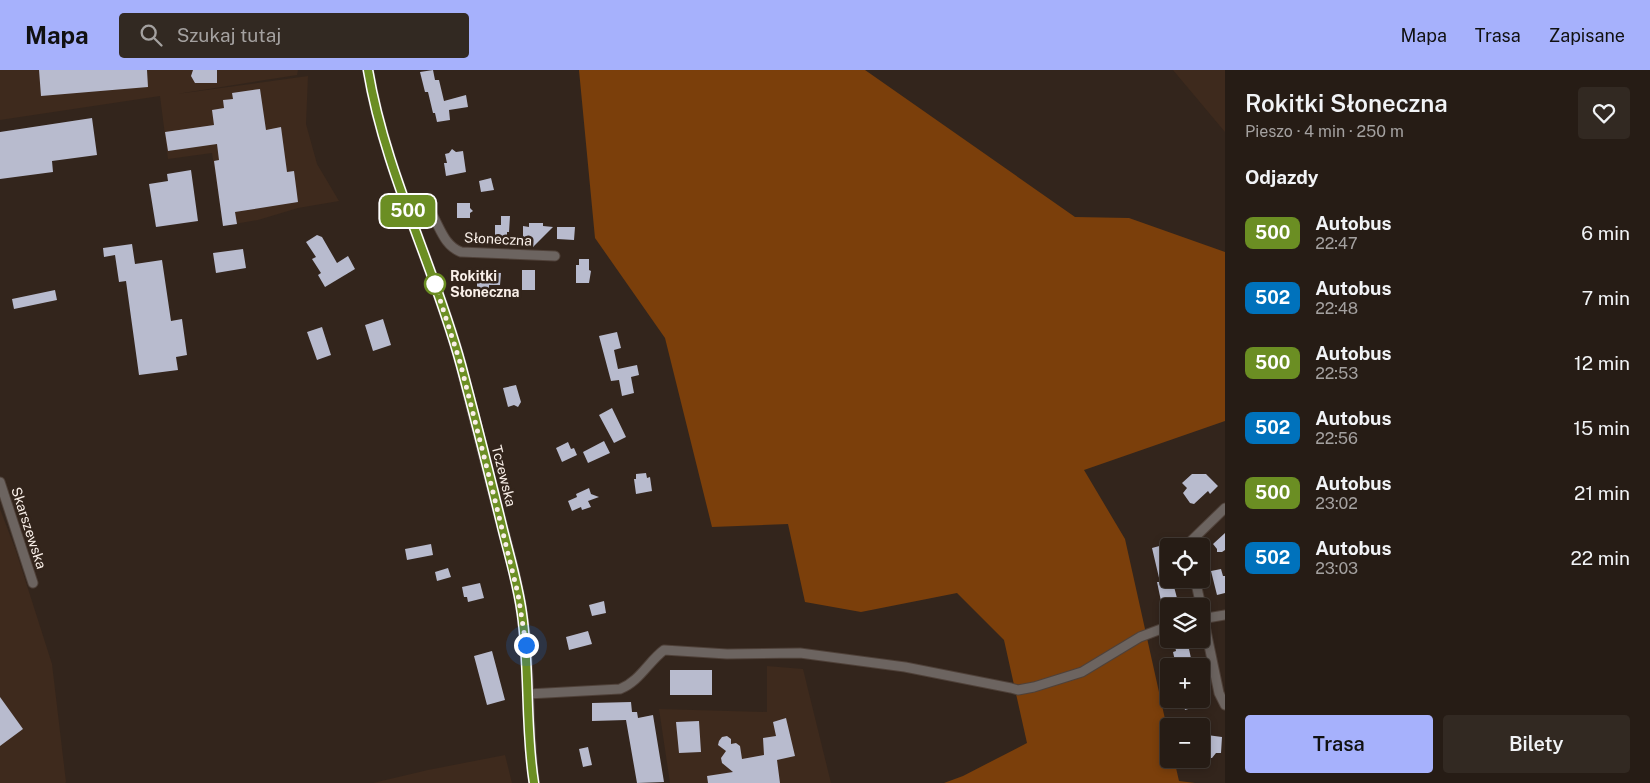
<!DOCTYPE html>
<html lang="pl">
<meta charset="utf-8">
<style>
:root{--surface:#261c15;--page:#322922;--text:#f1f3f6;--muted:#a4a1a0;--line:#423a34;--accent:#a6b1fc}
body{margin:0;font-family:"Public Sans",sans-serif;background:var(--page);color:var(--text);height:100vh;display:flex;flex-direction:column;font-size:19px;white-space:nowrap}
*{box-sizing:border-box;margin:0}
p{font-size:16px;color:var(--muted)}
.icon{flex:none;width:28px;height:28px;fill:none;stroke:currentColor;stroke-width:2;stroke-linecap:round;stroke-linejoin:round}
.map{position:relative;flex:1;overflow:hidden}
.sheet{display:flex;flex-direction:column;background:var(--surface);width:425px}
.sheet>*{flex:none}
.badge{padding:0 10px;border-radius:8px;font-size:18px;line-height:32px}
.controls{position:absolute;left:1160px;top:468px;display:grid;gap:10px}
.controls a{display:grid;place-items:center;width:50px;height:50px;border-radius:5px;background:var(--surface);box-shadow:0 2px 8px #0003,0 0 0 1px var(--line);font-size:25px}
.you{position:absolute;width:25px;height:25px;margin:-12px;border:4px solid #fff;border-radius:50%;background:#1a73e8;box-shadow:0 0 0 8px #1a73e833}
.map>.badge{position:absolute;translate:-50% -50%;box-shadow:0 0 0 2px #fff}
h2{padding:0 20px;font-size:19px;line-height:45px}
.round{display:grid;place-items:center;flex:none;width:52px;height:52px;border-radius:5px;background:var(--page)}
.head{display:flex;align-items:center;justify-content:space-between;height:85px;padding:0 20px}
h1{font-size:24px;font-weight:600;line-height:38px}
.primary-button{display:flex;gap:10px;margin-top:auto;padding:10px 20px}
.primary-button a{flex:1;height:58px;border-radius:5px;background:var(--accent);color:#111;font-size:20px;font-weight:600;line-height:58px;text-align:center}
.primary-button a+a{background:var(--page);color:var(--text)}
ul{padding:0;list-style:none}
li{display:flex;align-items:center;gap:15px;height:65px;padding:0 20px}
li div{flex:1}
li b{display:block;font-size:19px}
li em{font-style:normal}
li .badge{min-width:55px;font-weight:700;text-align:center}
header{display:flex;align-items:center;gap:30px;box-sizing:border-box;height:70px;padding:0 25px;background:var(--accent);color:#111}
header strong{font-size:24px}
nav{display:flex;gap:28px;margin-inline-start:auto;font-size:18px}
.search{width:350px;height:45px;background:var(--page);display:flex;align-items:center;gap:12px;box-sizing:border-box;padding:0 18px;border-radius:5px;color:var(--muted);font-size:19px}
main{display:flex;flex:1;min-height:0}
.map>svg:first-child{display:block}
</style>
<header>
<strong>Mapa</strong>
<div class="search"><svg class="icon" aria-label="search" viewBox="0 0 24 24"><circle cx="10" cy="10" r="6"/><path d="M15 15l6 6"/></svg>Szukaj tutaj</div>
<nav><a>Mapa</a><a>Trasa</a><a>Zapisane</a></nav>
</header>
<main>
<div class="map">
<svg width="1225" height="713" viewBox="0 0 1225 713">
<rect width="100%" height="100%" fill="#33251c"/>
<path fill="#3e2a1d" d="M0,0H298L297,5L177,24L308,6L306,54L317,94L339,131L298,138L258,150L223,156L212,83L168,89L160,26L0,50Z
M1173,0H1225V62Z
M0,439L16,481L52,594L66,712L65,713H0Z
M767,596L803,599L831,713H670L659,639L767,642Z
M505,685L512,713H373L428,700Z"/>
<path fill="#7b3f0b" d="M579,0H865L1075,147L1129,148L1225,182V351L1084,400L1125,469L1169,667V689H1174L1179,711L1195,713H944L963,706L1027,673L1004,570L957,523L861,542L805,532L788,454L712,457L665,268L595,168Z"/>
<path fill="#b8bbce" d="M39,0H147L148,17L41,26Z
M193,0H217V13H195L191,6Z
M433,0L435,10H439L444,31L466,25L468,37L449,40L450,50L437,52L435,43H433L428,22H425L420,2Z
M260,19L266,60L281,57L287,102L294,101L298,132L235,142L237,154L223,156L214,91L219,90L217,74L168,81L165,62L214,55L212,40L224,38L223,30L233,29L232,23Z
M92,48L97,85L52,91L53,102L0,109V62Z
M452,79L456,82L463,81L466,102L446,106L444,93H447L445,84L449,83Z
M191,100L198,151L156,157L149,114L168,111L167,104Z
M491,108L494,120L481,122L479,111Z
M457,133H470V138L473,141L470,143V148H457Z
M501,146H510L509,162H507V168H495V155H501Z
M529,153H543V156L553,157L533,177V169L523,167V156L529,157Z
M557,157H575L574,170L557,169Z
M317,165L322,167L337,193L348,186L355,199L325,217L318,205L321,203L312,189L316,187L306,172Z
M132,174L135,194L162,190L171,251L182,249L187,285L176,287L178,300L139,305L126,211L119,212L115,185L104,187L103,178Z
M243,179L246,198L216,203L213,183Z
M579,189H589V200L591,201L589,213H576V195H579Z
M522,200H535V220H522Z
M477,202L501,203L500,215H489V224L477,223Z
M55,220L57,230L14,239L12,229Z
M383,249L391,275L373,281L365,255Z
M322,257L331,285L317,290L307,262Z
M617,262L621,278L614,280L618,299L637,295L639,305L631,307L634,323L622,326L619,310L611,311L599,266Z
M516,315L521,332L518,337L514,335L508,337L503,318Z
M612,338L626,367L614,373L599,345Z
M604,371L610,383L588,393L583,382Z
M568,372L571,379L574,378L577,385L562,392L556,378Z
M646,403L647,408L650,407L652,421L636,424L634,409H636V404Z
M1192,404H1206L1218,416L1210,424L1208,421L1194,434L1190,433L1183,423L1187,418L1182,413Z
M589,418L591,424L599,427L588,431L591,437L582,440L581,437L572,441L568,431L577,427L576,424Z
M1225,463V480L1222,482H1217V479L1213,474Z
M431,474L433,485L407,490L405,479Z
M1163,475L1164,480H1167L1169,489L1166,490L1169,509H1172L1177,528H1175L1176,533L1164,536L1163,531H1161L1157,512H1160L1152,478Z
M448,498L451,507L437,511L435,502Z
M1221,499L1223,506H1225V523L1217,525L1211,501Z
M480,513L484,528L468,532L467,527H464L462,517Z
M604,531L606,543L592,546L589,535Z
M588,561L592,574L569,580L566,567Z
M1185,573L1186,579H1189L1192,593L1179,596L1178,591H1175L1173,582L1176,581L1175,576Z
M492,581L505,630L487,635L474,586Z
M670,600H712V625H670Z
M0,627L23,659L0,676Z
M1182,629H1200L1201,635L1185,640Z
M631,632L632,642H637L638,648L653,645L664,712L637,713L626,650L592,651V633Z
M786,648L795,686L777,690L780,713H708L707,706L733,702L722,693L721,688L726,681L718,675L719,671L722,667L727,666L731,669V674L736,673L740,676L742,689L764,685L763,668L776,666L773,652Z
M699,651L701,682L679,683L676,652Z
M1207,665L1222,667L1221,683H1216L1212,688H1209L1205,683L1201,682V666Z
M588,677L592,695L583,697L579,679Z"/>
<g fill="none" stroke-linecap="round" stroke-linejoin="round">
<defs>
<path id="minor" d="M406,135L417,131C421,134 427,137 430,141C440,156 443,175 461,182L555,186
M0,412L33,513
M1189,476L1192,470L1225,438
M1195,509L1201,536
M1201,537L1219,623L1225,635
M1201,549L1225,545
M528,624L620,619C639,612 649,591 664,580L727,584L800,583L905,597L1011,618L1018,620L1034,617L1082,602L1140,567L1169,556"/>
<path id="tertiary" d="M368,0C385,102 434,195 461,295C474,346 487,397 500,448C508,480 518,512 522,544C531,600 526,657 534,713"/>
</defs>
<use href="#minor" stroke="#4f4139" stroke-width="11"/>
<use href="#tertiary" stroke="#4f4139" stroke-width="12"/>
<use href="#minor" stroke="#6c6460" stroke-width="9"/>
<use href="#tertiary" stroke="#6c6460" stroke-width="10"/>
</g>
<g fill="none" stroke-linecap="round" stroke-linejoin="round">
<defs>
<path id="line" d="M368,0C385,102 434,195 461,295C475,347 488,399 501,452C508,482 518,513 522,544C530,600 525,657 534,713"/>
</defs>
<use href="#line" stroke="#fff" stroke-width="11"/>
<use href="#line" stroke="#6b8e23" stroke-width="8"/>
<path stroke="#f9efe8" stroke-width="5" stroke-dasharray="0 9" d="M435,214L460,292L492,418L518,524L526,575"/>
</g>
<circle fill="#fff" stroke="#6b8e23" stroke-width="2.5" cx="435" cy="214" r="10"/>
<g text-anchor="middle" stroke-width="5" stroke-linejoin="round" paint-order="stroke">
<g font-size="14" fill="#f9efe8" stroke="#33251c">
<text transform="translate(498 169) rotate(3)" y="5">Słoneczna</text>
<text transform="translate(504 406) rotate(76)" y="5">Tczewska</text>
<text transform="translate(29 458) rotate(72)" y="5">Skarszewska</text>
</g>
<g font-size="14" font-weight="bold" fill="#f9efe8" stroke="#33251c" text-anchor="start">
<text x="450" y="211">Rokitki<tspan x="450" dy="16">Słoneczna</tspan></text>
</g>
</g>
</svg>
<div class="controls">
<a><svg class="icon" aria-label="locate" viewBox="0 0 24 24"><circle cx="12" cy="12" r="6"/><path d="M12 2v4M12 18v4M2 12h4M18 12h4"/></svg></a>
<a><svg class="icon" aria-label="layers" viewBox="0 0 24 24"><path d="M12 4l9 5-9 5-9-5zM3 14l9 5 9-5"/></svg></a>
<a>+</a>
<a>−</a>
</div>
<div class="you" style="left:526px;top:575px"></div>
<b class="badge" style="left:408px;top:141px;background:#6b8e23;color:#fff">500</b>
</div>
<section class="sheet">
<div class="head"><div><h1>Rokitki Słoneczna</h1><p>Pieszo · 4 min · 250 m</p></div><a class="round"><svg class="icon" aria-label="heart" viewBox="0 0 24 24"><path d="M12 20l-8-8c-3-5 5-10 8-4 3-6 11-1 8 4z"/></svg></a></div>
<h2>Odjazdy</h2>
<ul>
<li><span class="badge" style="background:#6b8e23;color:#fff">500</span><div><b>Autobus</b><p>22:47</p></div><em>6 min</em></li>
<li><span class="badge" style="background:#0072bc;color:#fff">502</span><div><b>Autobus</b><p>22:48</p></div><em>7 min</em></li>
<li><span class="badge" style="background:#6b8e23;color:#fff">500</span><div><b>Autobus</b><p>22:53</p></div><em>12 min</em></li>
<li><span class="badge" style="background:#0072bc;color:#fff">502</span><div><b>Autobus</b><p>22:56</p></div><em>15 min</em></li>
<li><span class="badge" style="background:#6b8e23;color:#fff">500</span><div><b>Autobus</b><p>23:02</p></div><em>21 min</em></li>
<li><span class="badge" style="background:#0072bc;color:#fff">502</span><div><b>Autobus</b><p>23:03</p></div><em>22 min</em></li>
</ul>
<div class="primary-button"><a>Trasa</a><a>Bilety</a></div>
</section>
</main>
